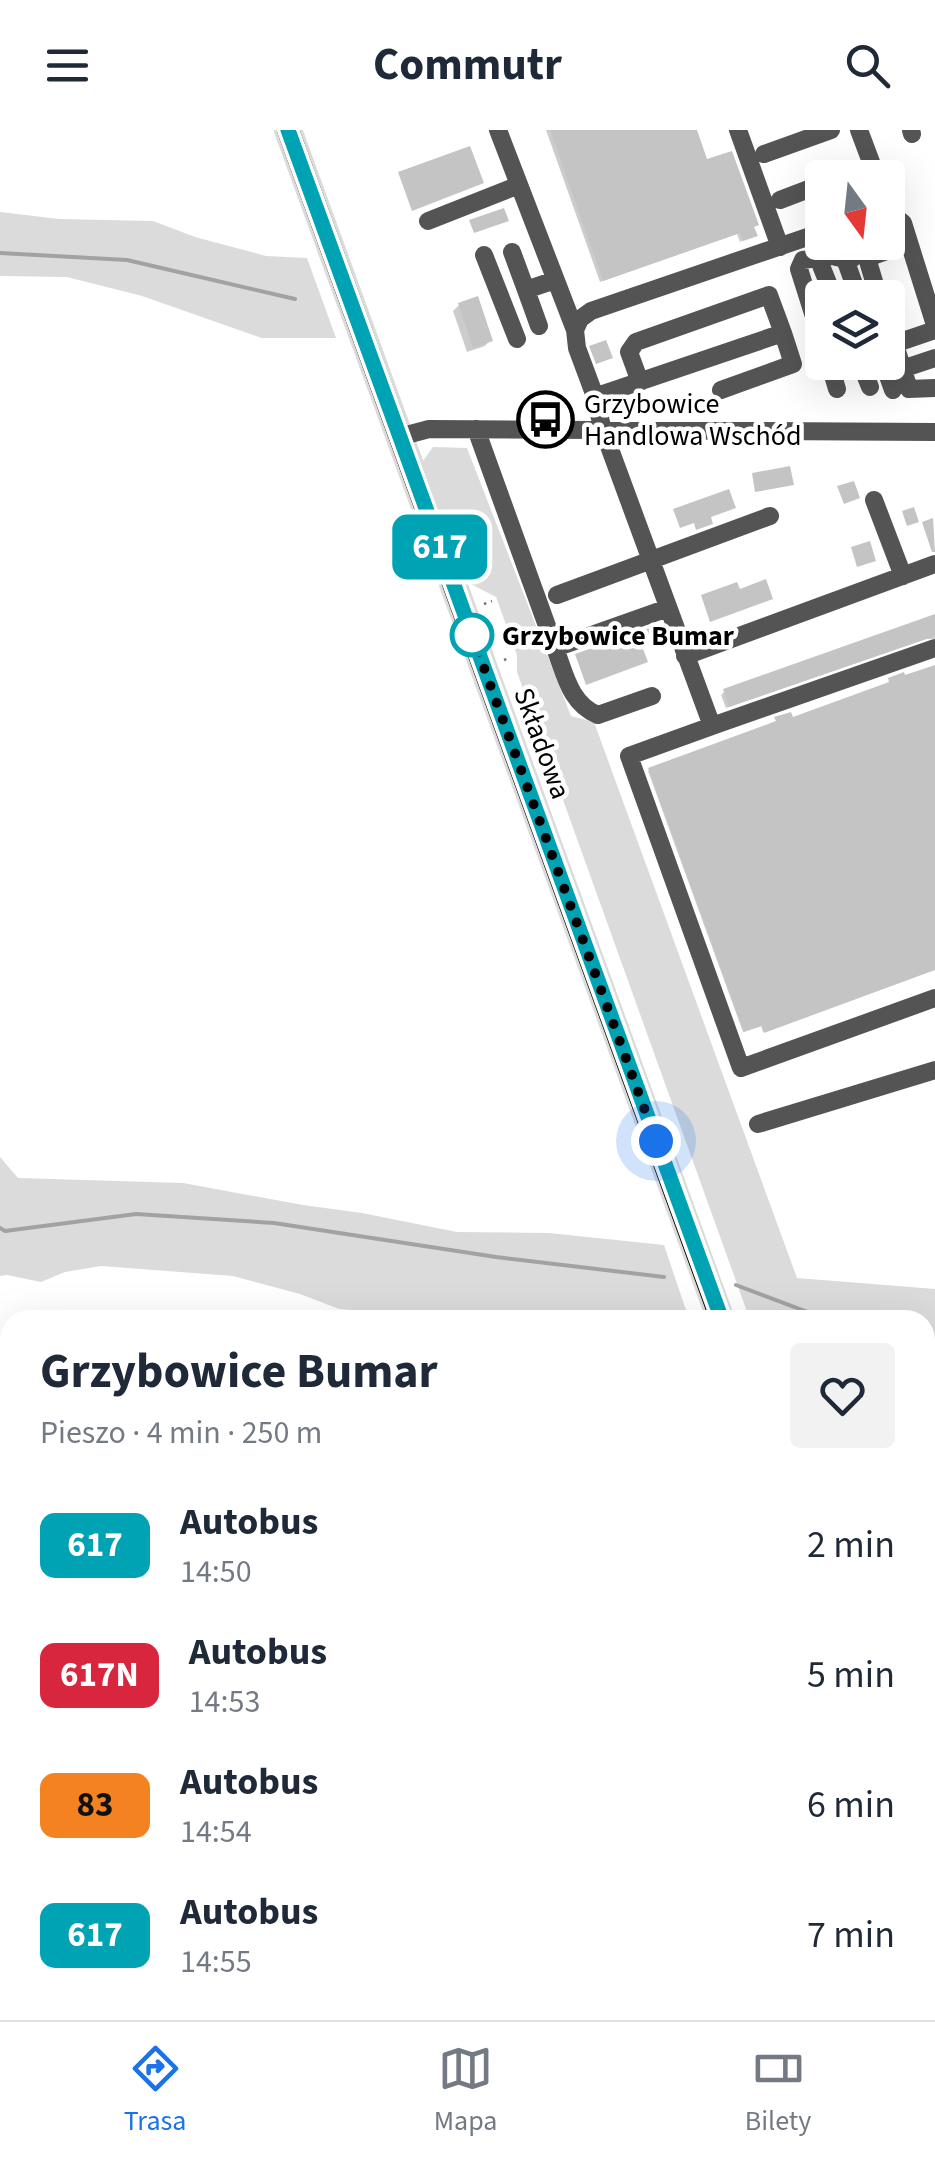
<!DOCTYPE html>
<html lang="pl">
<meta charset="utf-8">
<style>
:root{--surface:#fff;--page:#f2f2f3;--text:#1f2937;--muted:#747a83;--line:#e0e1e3;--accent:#1a73e8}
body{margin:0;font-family:"Source Sans 3",sans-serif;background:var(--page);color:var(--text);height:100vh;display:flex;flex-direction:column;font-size:38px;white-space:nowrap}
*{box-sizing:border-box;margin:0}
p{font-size:32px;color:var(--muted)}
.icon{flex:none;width:55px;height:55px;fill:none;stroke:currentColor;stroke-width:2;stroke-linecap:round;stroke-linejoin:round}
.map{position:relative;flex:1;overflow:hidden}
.sheet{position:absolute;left:0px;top:1180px;width:935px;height:710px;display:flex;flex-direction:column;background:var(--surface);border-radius:30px 30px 0 0;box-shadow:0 10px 40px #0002}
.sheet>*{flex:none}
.badge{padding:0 20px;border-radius:15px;font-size:35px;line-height:65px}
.needle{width:65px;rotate:165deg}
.tools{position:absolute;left:805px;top:30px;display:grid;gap:20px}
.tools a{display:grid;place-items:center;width:100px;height:100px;border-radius:10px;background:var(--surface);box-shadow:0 10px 40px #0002;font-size:50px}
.you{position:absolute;width:50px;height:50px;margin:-25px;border:8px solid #fff;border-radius:50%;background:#1a73e8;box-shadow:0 0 0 15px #1a73e833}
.map>.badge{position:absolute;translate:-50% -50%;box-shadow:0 0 0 5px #fff}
.round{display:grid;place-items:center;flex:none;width:105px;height:105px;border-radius:10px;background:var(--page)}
.head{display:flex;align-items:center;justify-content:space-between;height:170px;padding:0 40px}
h1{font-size:48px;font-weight:700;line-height:75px}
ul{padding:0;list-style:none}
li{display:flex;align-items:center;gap:30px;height:130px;padding:0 40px}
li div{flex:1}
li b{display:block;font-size:38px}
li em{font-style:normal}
li .badge{min-width:110px;font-weight:700;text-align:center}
header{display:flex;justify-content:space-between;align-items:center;height:130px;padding:0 40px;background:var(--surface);font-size:45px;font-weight:700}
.dock{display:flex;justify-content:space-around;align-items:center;height:140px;border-top:2px solid var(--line);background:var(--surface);font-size:28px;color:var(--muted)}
.dock a{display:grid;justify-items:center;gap:5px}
.dock .current{color:var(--accent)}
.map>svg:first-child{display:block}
</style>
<header><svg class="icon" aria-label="menu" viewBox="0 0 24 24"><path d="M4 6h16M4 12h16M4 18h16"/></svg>Commutr<svg class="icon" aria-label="search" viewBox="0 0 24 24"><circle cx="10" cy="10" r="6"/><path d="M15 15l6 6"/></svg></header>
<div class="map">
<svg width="935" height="1890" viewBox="0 0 935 1890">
<rect width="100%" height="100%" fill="#fff"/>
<path fill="#dbdbdb" d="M0,82L59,89L153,91L195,107L266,126L307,128L336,208H262L142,166L67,147L0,146Z
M433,317L467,318L571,586L594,592L797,1148L935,1159V1232L925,1226V1190H750L517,542V525L496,467L463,450L423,331Z
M0,1027L18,1048L183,1053L303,1075L362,1083L457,1102L549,1103L664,1115L687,1183L366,1181L339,1179L300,1164L233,1146L101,1136L65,1142L41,1152L7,1145L0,1146Z
M0,1252L10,1271V1375L0,1368Z
M10,1571V1626L0,1629V1576Z
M925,1822L935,1848V1890H920L917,1880H925Z
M127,1880H207L206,1890H129Z
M369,1880H491L482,1890H398Z
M496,1880H588L594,1890H508Z"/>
<path fill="#0003" d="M546,0H695L706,32L755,105L740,112L737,104L600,152Z
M459,175L490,210L485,216L467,222L453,181Z
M935,487V509H926L726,578L721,565L724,562Z
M935,537V839L763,902L761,895L743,902L648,641L776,594V590H791L890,554L889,550L904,549Z
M935,1382V1397L925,1400V1386Z
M623,1880H718L716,1890H639L621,1887Z"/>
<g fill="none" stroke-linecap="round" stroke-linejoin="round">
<path stroke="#a2a2a2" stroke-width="4" d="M0,123L127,130L295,169
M0,1098L5,1101L136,1084L274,1093L496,1127L664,1147
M736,1155L829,1190
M925,1216L935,1219
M0,1275L10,1293
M504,1880L512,1883L518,1890
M157,1890L159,1880"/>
</g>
<path fill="#c4c4c4" d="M550,0H697L707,29L732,21L759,95L754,97L758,106L743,111L740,103L603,151Z
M470,16L484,53L412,81L398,42Z
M504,78L509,91L474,103L469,90Z
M478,166L493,211L473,218L458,173Z
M606,210L613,228L596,234L589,216Z
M790,336L794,355L755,362L752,343Z
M854,351L860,368L844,374L837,356Z
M729,359L736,378L711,387L713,394L696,400L694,393L680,398L673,379Z
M914,377L919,392L907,396L902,381Z
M933,388L935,422H932L922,392Z
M870,411L876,431L857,437L851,417Z
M766,449L773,469L710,492L701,465L737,452L740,459Z
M935,484V506L729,577L723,559Z
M661,494L664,502L640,511L648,532L586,555L575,524Z
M935,535V840L764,903L762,896L744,902L648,638L776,591L774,587L791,582L793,587L889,552L888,548L904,542L905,545Z"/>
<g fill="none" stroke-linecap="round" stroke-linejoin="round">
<defs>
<path id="major" d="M288,0L721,1190
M925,1749L935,1777"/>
</defs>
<use href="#major" stroke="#dbdbdb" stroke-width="28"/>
<path stroke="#767676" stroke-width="2.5" stroke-dasharray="2.5 5" stroke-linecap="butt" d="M484,474L492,471
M504,530L509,528
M925,1317L935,1314
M0,1356L10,1365
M0,1450L10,1453"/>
<path stroke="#545454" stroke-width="18" d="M498,0L575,200
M738,0L780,117
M859,0L877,48
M911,0L912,4
M764,24L831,0
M839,48L872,35
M780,70L822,54
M888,81L903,93L935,195
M428,91L519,55
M822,102L591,181L580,189L575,200L577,218L593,261L603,300L712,596L935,518
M512,122L526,160
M484,125L517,209
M818,128L803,130L799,139L822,212
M853,128L845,129L859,168
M834,168L818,128L832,126L845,129
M879,168L867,128L909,113
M888,193L909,259L935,258
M539,196L526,160L555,150
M888,216L935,200
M829,232L837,259
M860,232L870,257
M883,232L893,260
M902,239L935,228
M721,260L793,234L783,203
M594,267L783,203L769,165L636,212L629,222L640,252
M476,299L555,518L668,478
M399,307L429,299L935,302
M874,370L903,446
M557,465L770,386
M555,518C565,544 570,574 598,585L652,566
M685,526L935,434
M712,596L629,626L741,938L935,868
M758,994L935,940
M925,1457L935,1454
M925,1526L935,1523
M925,1803L935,1805
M346,1880L380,1890"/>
<use href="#major" stroke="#000" stroke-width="22"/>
</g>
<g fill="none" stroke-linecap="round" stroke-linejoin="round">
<defs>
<path id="line" d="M288,0L722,1190"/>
</defs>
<use href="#line" stroke="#fff" stroke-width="22"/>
<use href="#line" stroke="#00a3b4" stroke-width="15"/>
<path stroke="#000" stroke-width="10" stroke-dasharray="0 18" d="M472,505L656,1011"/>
</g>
<defs>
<symbol id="bus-ring" viewBox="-11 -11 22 22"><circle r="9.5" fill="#fff" stroke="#000" stroke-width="1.5"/><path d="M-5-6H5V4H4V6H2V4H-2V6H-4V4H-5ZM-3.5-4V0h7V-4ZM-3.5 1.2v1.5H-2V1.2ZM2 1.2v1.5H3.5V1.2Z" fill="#000"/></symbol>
</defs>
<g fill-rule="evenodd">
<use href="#bus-ring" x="514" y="258" width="63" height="63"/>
</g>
<circle fill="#fff" stroke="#00a3b4" stroke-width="5" cx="472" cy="505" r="20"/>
<g text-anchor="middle" stroke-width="9" stroke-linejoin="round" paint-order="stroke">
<g font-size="28" fill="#000" stroke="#fff" text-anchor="start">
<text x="584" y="283">Grzybowice<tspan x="584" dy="32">Handlowa Wschód</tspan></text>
</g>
<g font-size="28" font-weight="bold" fill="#000" stroke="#fff" text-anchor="start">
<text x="502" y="515">Grzybowice Bumar</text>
</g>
<g font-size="28" fill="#000" stroke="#fff">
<text transform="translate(543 613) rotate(70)" y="10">Składowa</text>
</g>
</g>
</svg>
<div class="tools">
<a><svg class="needle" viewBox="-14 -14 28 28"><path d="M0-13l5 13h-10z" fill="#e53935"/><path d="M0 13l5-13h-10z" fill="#747a83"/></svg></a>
<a><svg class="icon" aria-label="layers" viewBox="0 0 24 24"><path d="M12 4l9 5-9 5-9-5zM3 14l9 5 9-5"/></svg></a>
</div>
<div class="you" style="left:656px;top:1011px"></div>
<b class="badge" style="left:440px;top:417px;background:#00a3b4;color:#fff">617</b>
<section class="sheet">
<div class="head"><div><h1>Grzybowice Bumar</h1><p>Pieszo · 4 min · 250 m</p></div><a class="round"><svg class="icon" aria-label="heart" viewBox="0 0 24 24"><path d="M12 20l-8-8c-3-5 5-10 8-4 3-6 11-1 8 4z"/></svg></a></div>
<ul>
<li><span class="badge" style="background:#00a3b4;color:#fff">617</span><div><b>Autobus</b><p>14:50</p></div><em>2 min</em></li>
<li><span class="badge" style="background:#d7263d;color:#fff">617N</span><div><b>Autobus</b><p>14:53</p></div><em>5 min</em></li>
<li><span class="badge" style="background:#f58220;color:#111">83</span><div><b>Autobus</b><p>14:54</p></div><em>6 min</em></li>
<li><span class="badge" style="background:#00a3b4;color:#fff">617</span><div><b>Autobus</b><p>14:55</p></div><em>7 min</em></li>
</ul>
</section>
</div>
<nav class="dock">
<a class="current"><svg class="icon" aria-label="directions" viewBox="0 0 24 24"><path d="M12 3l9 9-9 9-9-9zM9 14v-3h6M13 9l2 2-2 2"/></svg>Trasa</a>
<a><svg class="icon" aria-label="map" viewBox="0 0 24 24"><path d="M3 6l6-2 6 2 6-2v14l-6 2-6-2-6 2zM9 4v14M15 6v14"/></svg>Mapa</a>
<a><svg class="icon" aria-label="tickets" viewBox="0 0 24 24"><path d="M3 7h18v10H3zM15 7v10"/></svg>Bilety</a>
</nav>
